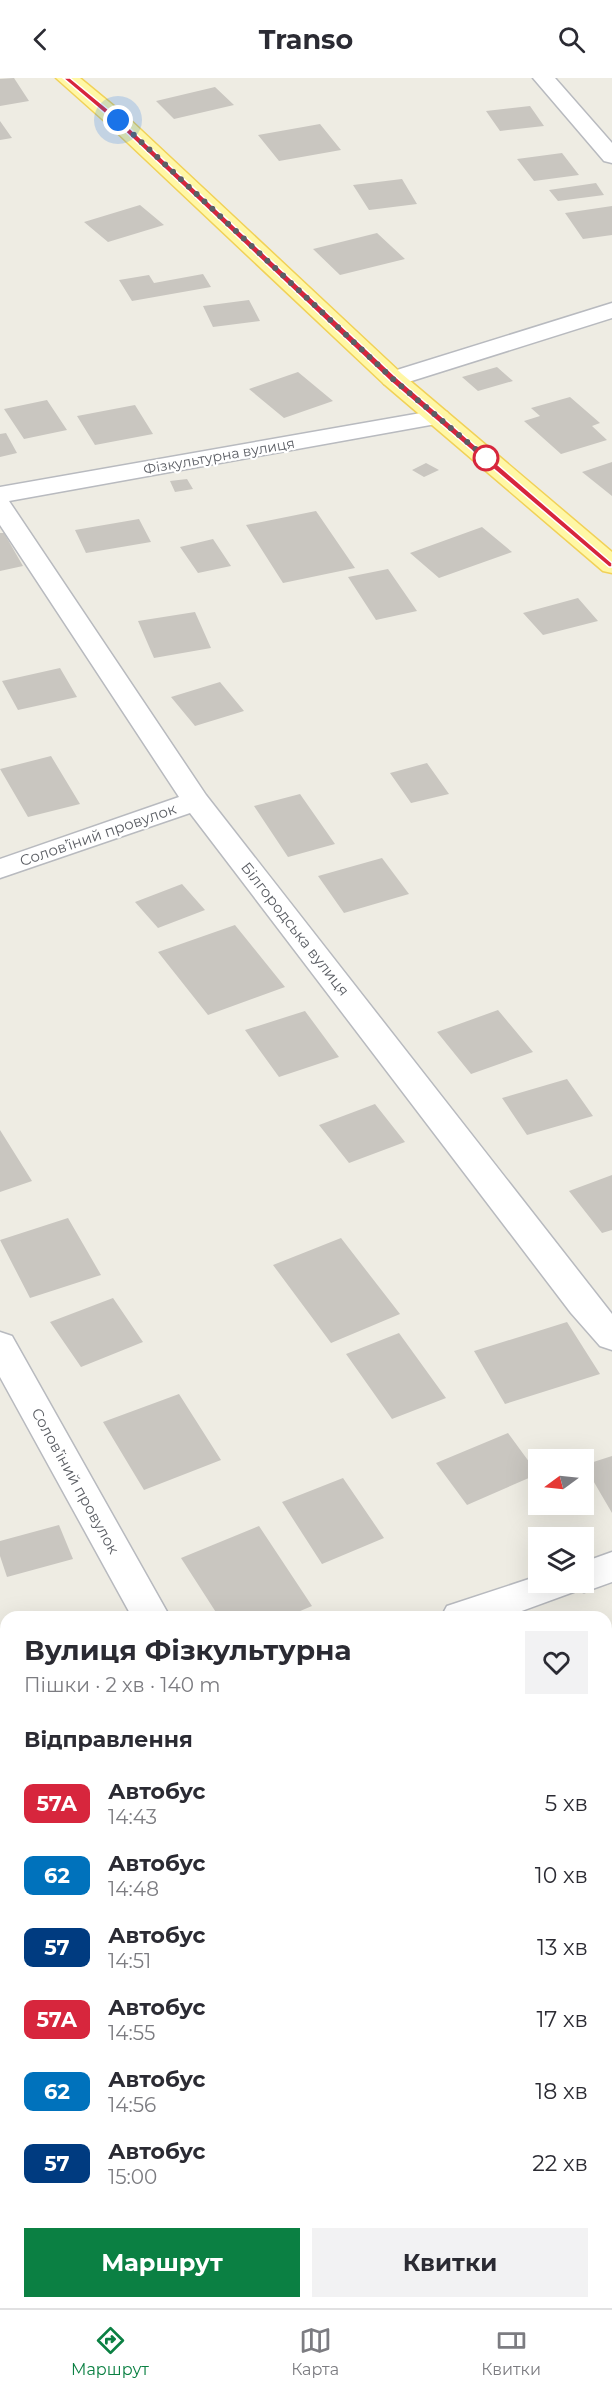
<!DOCTYPE html>
<html lang="uk">
<meta charset="utf-8">
<style>
:root{--surface:#fff;--page:#f2f2f3;--text:#2b2b33;--muted:#7c7c81;--line:#e1e1e2;--accent:#0b8043}
body{margin:0;font-family:Montserrat,sans-serif;background:var(--page);color:var(--text);height:100vh;display:flex;flex-direction:column;font-size:22px;white-space:nowrap}
*{box-sizing:border-box;margin:0}
p{font-size:20px;color:var(--muted)}
.icon{flex:none;width:33px;height:33px;fill:none;stroke:currentColor;stroke-width:2;stroke-linecap:round;stroke-linejoin:round}
.map{position:relative;flex:1;overflow:hidden}
.sheet{position:absolute;left:0px;top:1533px;width:612px;height:698px;display:flex;flex-direction:column;background:var(--surface);border-radius:18px 18px 0 0;box-shadow:0 6px 24px #0002}
.sheet>*{flex:none}
.badge{padding:0 12px;border-radius:9px;font-size:21px;line-height:39px}
.needle{width:39px;rotate:255deg}
.buttons{position:absolute;left:528px;top:1371px;display:grid;gap:12px}
.buttons a{display:grid;place-items:center;width:66px;height:66px;border-radius:0px;background:var(--surface);box-shadow:0 6px 24px #0002;font-size:30px}
.you{position:absolute;width:30px;height:30px;margin:-15px;border:4px solid #fff;border-radius:50%;background:#1a73e8;box-shadow:0 0 0 9px #1a73e833}
.map>.badge{position:absolute;translate:-50% -50%;box-shadow:0 0 0 3px #fff}
h2{padding:0 24px;font-size:22px;line-height:54px}
.round{display:grid;place-items:center;flex:none;width:63px;height:63px;border-radius:0px;background:var(--page)}
.headline{display:flex;align-items:center;justify-content:space-between;height:102px;padding:0 24px}
h1{font-size:28px;font-weight:700;line-height:45px}
.button{display:flex;gap:12px;margin-top:auto;padding:12px 24px}
.button a{flex:1;height:69px;border-radius:0px;background:var(--accent);color:#fff;font-size:24px;font-weight:700;line-height:69px;text-align:center}
.button a+a{background:var(--page);color:var(--text)}
ul{padding:0;list-style:none}
li{display:flex;align-items:center;gap:18px;height:72px;padding:0 24px}
li div{flex:1}
li b{display:block;font-size:22px}
li em{font-style:normal}
li .badge{min-width:66px;font-weight:700;text-align:center}
header{display:flex;justify-content:space-between;align-items:center;height:78px;padding:0 24px;background:var(--surface);font-size:27px;font-weight:700}
.dock{display:flex;justify-content:space-around;align-items:center;height:84px;border-top:2px solid var(--line);background:var(--surface);font-size:16px;color:var(--muted)}
.dock a{display:grid;justify-items:center;gap:3px}
.dock .selected{color:var(--accent)}
.map>svg:first-child{display:block}
</style>
<header><svg class="icon" aria-label="back" viewBox="0 0 24 24"><path d="M15 5l-7 7 7 7"/></svg>Transo<svg class="icon" aria-label="search" viewBox="0 0 24 24"><circle cx="10" cy="10" r="6"/><path d="M15 15l6 6"/></svg></header>
<div class="map">
<svg width="612" height="2230" viewBox="0 0 612 2230">
<rect width="100%" height="100%" fill="#eeece3"/>
<path fill="#c9c6c0" d="M14,0L29,23L0,28V1Z
M215,9L234,27L174,41L156,23Z
M530,28L544,48L500,53L486,33Z
M0,43L12,60L0,62Z
M320,46L341,72L279,83L258,57Z
M562,75L579,97L534,103L517,81Z
M402,101L417,126L369,132L353,107Z
M596,105L604,117L558,123L549,112Z
M140,127L164,147L108,164L84,144Z
M612,128V157L583,161L565,135Z
M377,155L405,181L340,197L313,171Z
M203,196L211,209L132,223L119,202L149,197L154,205Z
M249,222L260,243L213,249L203,228Z
M497,289L513,303L478,313L462,299Z
M298,294L333,323L284,340L249,311Z
M570,319L600,345L592,348L607,362L561,376L524,343L540,338L531,330Z
M47,322L67,352L24,361L4,331Z
M135,327L153,356L95,367L77,338Z
M6,355L17,375L0,379V356Z
M612,384V418L582,394Z
M426,385L439,392L424,399L412,392Z
M187,401L193,411L175,414L170,403Z
M316,433L355,490L283,505L246,447Z
M139,441L151,464L86,475L75,452Z
M482,449L512,474L439,500L410,475Z
M0,455H4L23,488L0,493Z
M213,461L231,488L198,495L180,469Z
M388,491L417,533L376,542L348,499Z
M578,520L598,543L543,557L523,535Z
M195,534L211,570L154,580L138,543Z
M60,590L77,619L18,632L2,603Z
M220,604L244,633L195,648L171,619Z
M51,678L80,726L28,739L0,691Z
M427,685L449,716L411,725L390,695Z
M300,716L335,766L288,779L254,728Z
M382,780L409,816L344,835L318,798Z
M182,806L205,832L158,850L135,824Z
M235,847L285,909L208,937L158,874Z
M498,932L533,974L471,996L437,954Z
M305,933L339,979L279,999L245,952Z
M567,1001L593,1038L527,1057L502,1020Z
M375,1026L405,1064L349,1085L319,1047Z
M0,1052L32,1103L0,1114Z
M612,1097V1152L602,1155L569,1113Z
M68,1140L101,1197L30,1220L0,1162Z
M341,1160L400,1236L331,1265L273,1187Z
M113,1220L143,1264L81,1289L50,1244Z
M567,1244L600,1296L505,1326L474,1273Z
M399,1255L446,1320L392,1341L346,1276Z
M179,1316L221,1382L144,1412L103,1344Z
M508,1355L538,1396L467,1427L436,1385Z
M612,1378V1435L584,1387Z
M343,1400L384,1460L322,1486L282,1424Z
M59,1447L73,1481L7,1499L0,1478V1463Z
M259,1448L312,1528L286,1539H219L181,1480Z
M606,1612L612,1621V1685L606,1687Z
M0,2000L6,2013V2085L0,2088Z
M612,2097V2184L606,2173V2100Z"/>
<g fill="none" stroke-linecap="round" stroke-linejoin="round">
<defs>
<path id="minor" d="M533,0H555L612,65V85L604,83Z
M612,225V240L402,306L393,308L384,306L381,301L384,296Z
M438,332L447,334L450,339L447,344L9,423L206,717L612,1236V1272L600,1268L571,1235L190,735L0,800V781L179,719L0,447V409Z
M0,1254L12,1258L170,1539H132L0,1299Z
M612,1474V1504L584,1514L579,1512L505,1539H441L447,1528L538,1498V1504H584V1484Z
M6,1671V1703L0,1705V1673Z
M526,2224H572L574,2230H528Z"/>
<path id="major" d="M56,0H80L126,38L402,296L612,474V495L603,493L384,306L110,48Z"/>
</defs>
<use href="#minor" stroke="#b8babf" stroke-width="3"/>
<use href="#major" stroke="#f1d158" stroke-width="3"/>
<use href="#minor" fill="#fff" fill-rule="evenodd"/>
<use href="#major" fill="#fff7a6" fill-rule="evenodd"/>
</g>
<path fill="#d7263d" stroke="#fff" stroke-width="1.5" d="M63,0H70L120,41L396,299L612,485V489H609L390,303L115,44Z"/>
<g fill="none" stroke-linecap="round" stroke-linejoin="round">
<path stroke="#5b5e64" stroke-width="6" stroke-dasharray="0 10.8" d="M118,42L393,301L486,380"/>
</g>
<circle fill="#fff" stroke="#d7263d" stroke-width="3" cx="486" cy="380" r="12"/>
<g text-anchor="middle" stroke-width="4.5" stroke-linejoin="round" paint-order="stroke">
<g font-size="14" fill="#5b5e64" stroke="#fff">
<text transform="translate(219 378) rotate(-10)" y="5">Фізкультурна вулиця</text>
</g>
<g font-size="15" fill="#5b5e64" stroke="#fff">
<text transform="translate(98 757) rotate(-19)" y="5">Соловʼїний провулок</text>
<text transform="translate(295 851) rotate(52)" y="5">Білгородська вулиця</text>
<text transform="translate(75 1403) rotate(61)" y="5">Соловʼїний провулок</text>
</g>
</g>
</svg>
<div class="buttons">
<a><svg class="needle" viewBox="-14 -14 28 28"><path d="M0-13l5 13h-10z" fill="#e53935"/><path d="M0 13l5-13h-10z" fill="#7c7c81"/></svg></a>
<a><svg class="icon" aria-label="layers" viewBox="0 0 24 24"><path d="M12 4l9 5-9 5-9-5zM3 14l9 5 9-5"/></svg></a>
</div>
<div class="you" style="left:118px;top:42px"></div>
<section class="sheet">
<div class="headline"><div><h1>Вулиця Фізкультурна</h1><p>Пішки · 2 хв · 140 m</p></div><a class="round"><svg class="icon" aria-label="heart" viewBox="0 0 24 24"><path d="M12 20l-8-8c-3-5 5-10 8-4 3-6 11-1 8 4z"/></svg></a></div>
<h2>Відправлення</h2>
<ul>
<li><span class="badge" style="background:#d7263d;color:#fff">57А</span><div><b>Автобус</b><p>14:43</p></div><em>5 хв</em></li>
<li><span class="badge" style="background:#0072bc;color:#fff">62</span><div><b>Автобус</b><p>14:48</p></div><em>10 хв</em></li>
<li><span class="badge" style="background:#003b80;color:#fff">57</span><div><b>Автобус</b><p>14:51</p></div><em>13 хв</em></li>
<li><span class="badge" style="background:#d7263d;color:#fff">57А</span><div><b>Автобус</b><p>14:55</p></div><em>17 хв</em></li>
<li><span class="badge" style="background:#0072bc;color:#fff">62</span><div><b>Автобус</b><p>14:56</p></div><em>18 хв</em></li>
<li><span class="badge" style="background:#003b80;color:#fff">57</span><div><b>Автобус</b><p>15:00</p></div><em>22 хв</em></li>
</ul>
<div class="button"><a>Маршрут</a><a>Квитки</a></div>
</section>
</div>
<nav class="dock">
<a class="selected"><svg class="icon" aria-label="directions" viewBox="0 0 24 24"><path d="M12 3l9 9-9 9-9-9zM9 14v-3h6M13 9l2 2-2 2"/></svg>Маршрут</a>
<a><svg class="icon" aria-label="map" viewBox="0 0 24 24"><path d="M3 6l6-2 6 2 6-2v14l-6 2-6-2-6 2zM9 4v14M15 6v14"/></svg>Карта</a>
<a><svg class="icon" aria-label="tickets" viewBox="0 0 24 24"><path d="M3 7h18v10H3zM15 7v10"/></svg>Квитки</a>
</nav>
